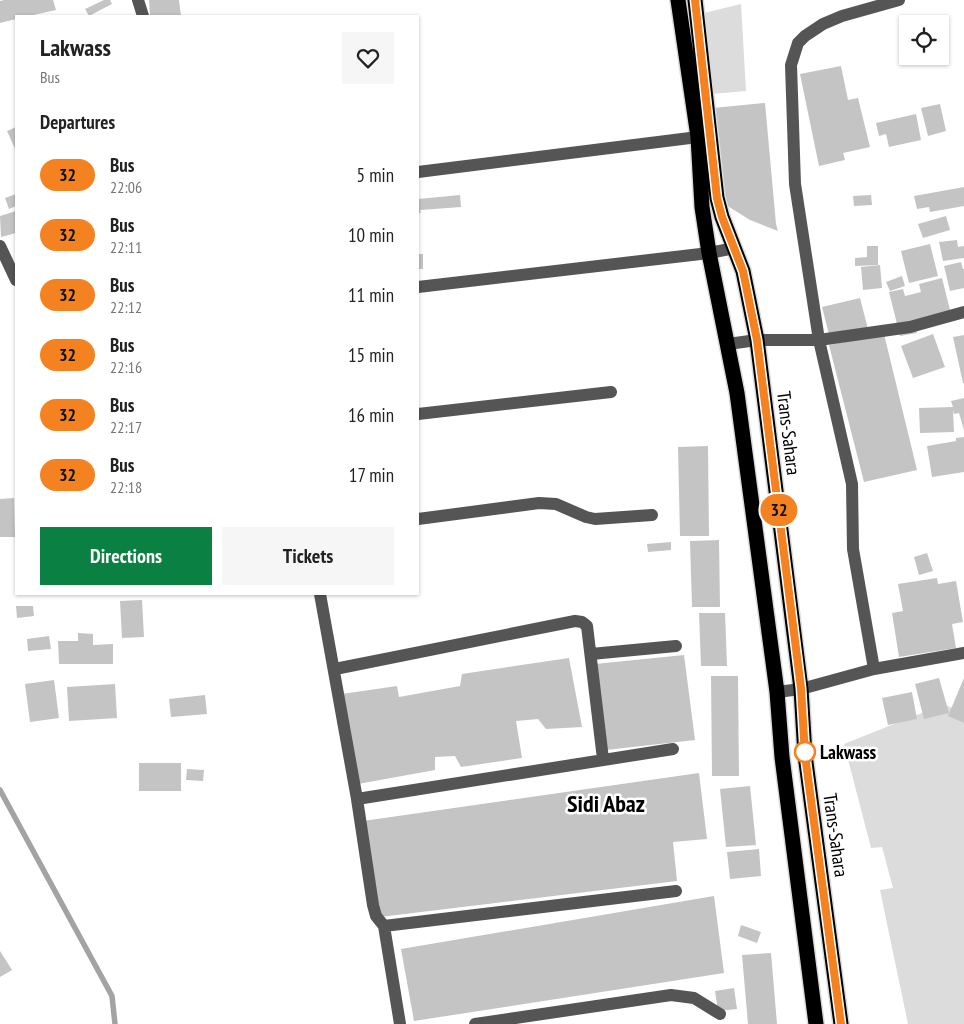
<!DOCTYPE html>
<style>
:root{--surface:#fff;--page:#f6f6f6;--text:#222;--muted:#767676;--accent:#0b8043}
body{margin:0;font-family:"PT Sans Narrow",sans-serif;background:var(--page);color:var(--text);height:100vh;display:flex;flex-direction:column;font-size:19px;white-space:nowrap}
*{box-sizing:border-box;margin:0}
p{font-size:16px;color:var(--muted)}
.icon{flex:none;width:28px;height:28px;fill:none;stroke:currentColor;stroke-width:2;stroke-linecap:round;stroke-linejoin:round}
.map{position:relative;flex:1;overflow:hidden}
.side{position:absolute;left:15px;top:15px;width:404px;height:580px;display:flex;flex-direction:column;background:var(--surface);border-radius:0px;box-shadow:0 1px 4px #0004}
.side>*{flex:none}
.badge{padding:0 10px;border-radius:16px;font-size:18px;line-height:32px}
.controls{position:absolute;left:899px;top:15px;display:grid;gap:10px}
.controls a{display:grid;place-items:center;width:50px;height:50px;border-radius:0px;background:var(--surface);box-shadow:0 1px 4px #0004;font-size:25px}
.map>.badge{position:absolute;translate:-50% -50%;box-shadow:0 0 0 2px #fff}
h2{padding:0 25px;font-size:19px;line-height:45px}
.round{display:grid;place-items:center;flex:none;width:52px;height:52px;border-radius:0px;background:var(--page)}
.headline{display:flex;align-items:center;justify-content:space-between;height:85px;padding:0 25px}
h1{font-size:24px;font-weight:700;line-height:38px}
.cta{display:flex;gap:10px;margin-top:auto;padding:10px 25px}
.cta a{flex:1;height:58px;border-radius:0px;background:var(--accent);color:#fff;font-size:20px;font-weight:700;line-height:58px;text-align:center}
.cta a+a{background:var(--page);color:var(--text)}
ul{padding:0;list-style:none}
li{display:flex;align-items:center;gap:15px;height:60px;padding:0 25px}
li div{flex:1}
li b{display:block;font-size:19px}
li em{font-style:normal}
li .badge{min-width:55px;font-weight:700;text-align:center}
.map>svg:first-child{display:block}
</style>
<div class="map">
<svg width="964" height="1024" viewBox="0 0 964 1024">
<rect width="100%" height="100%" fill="#fff"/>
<path fill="#dcdcdc" d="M741,4L746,91L712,94L700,14Z
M944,704L964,714V1024H908L880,890L893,888L882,847L871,848L844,744Z"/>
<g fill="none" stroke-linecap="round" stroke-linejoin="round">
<path stroke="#a3a3a3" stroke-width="5.5" d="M0,790L112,996L115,1024"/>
</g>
<path fill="#c4c4c4" d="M4,0H53L56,10L29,16H16V19L0,23V1Z
M104,0H110L112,4L89,16L85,9Z
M149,0H179L181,16H150Z
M841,66L848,100L858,98L870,147L843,153L845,160L819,166L800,74Z
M765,103L776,224L778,231L750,220L726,205L711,129L717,128L713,108Z
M940,104L946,131L928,136L921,108Z
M916,114L921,140L889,147L886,134L879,136L876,123Z
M16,127V151L7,131Z
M964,187V206L930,212L929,207L917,209L914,196Z
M16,194V206L9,209L5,198Z
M460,195L461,207L420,210L421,213H418V199Z
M871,195L872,205L854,206L853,196Z
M16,211V233L1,237L0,216Z
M946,216L950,230L923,238L918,224Z
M957,240L958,247L964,246V258L943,261L939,242Z
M930,244L938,276L909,283L901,251Z
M867,246H878V265L855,266V258L867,257Z
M418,254H423V269H418Z
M961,262L963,269H964V288L950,291L944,266Z
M880,265L882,288L863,290L861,267Z
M902,276L905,286L890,291L886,282Z
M942,278L952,318L915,327L917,333L900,336L889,292L903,289L905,296L921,292L919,284Z
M860,298L869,333L831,342L822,307Z
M884,334L917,470L864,482L829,345Z
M933,334L945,367L913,378L901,346Z
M964,335V383H963L953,337Z
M964,398V430L959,413L954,414L953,410L954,432L920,433L919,408L953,407L951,401Z
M964,437V472L932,477L927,446L956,441V438Z
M708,446L709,536H680L678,447Z
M14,498L15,537H0V499Z
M719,540L720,607H692L690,541Z
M671,542V550L648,552L647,544Z
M927,553L933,571L919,575L914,557Z
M937,578L938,584L956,581L963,622L952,624L956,648L899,657L892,613L903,611L898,584Z
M142,600L144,637L122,638L120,601Z
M16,606H33L34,616L17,618Z
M699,613H725L727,666H701Z
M78,633L93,634V645L113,644V664H59L58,641H78Z
M49,636L51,649L28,651L27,639Z
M684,655L695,740L606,750L595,664Z
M569,658L582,727L546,729L538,719L516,721L522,758L461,767L455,756L435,757V770L358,784L342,694L397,686L399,697L460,686L462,674Z
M711,676H738L739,776H712Z
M939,678L949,713L924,719L915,684Z
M964,678V723L948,716Z
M54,680L59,718L30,722L25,684Z
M115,684L117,718L69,721L67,687Z
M912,692L917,719L888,725L882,698Z
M205,695L207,714L171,717L169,699Z
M139,763H181V791H139Z
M187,769L204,770L203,781L186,780Z
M699,773L707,839L673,842L677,881L380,917L363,821Z
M750,786L756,845L726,847L720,789Z
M759,849L761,876L730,879L727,852Z
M714,896L724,973L414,1021L401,949Z
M741,925L761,932L757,943L738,936Z
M0,951L12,970L0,977Z
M771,953L777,1024H748L742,955Z
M734,988L737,1009L718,1011L715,991Z"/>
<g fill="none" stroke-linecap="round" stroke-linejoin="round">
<defs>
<path id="highway" d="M678,0L698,137L702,207L709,253L737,393L777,692L782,757L816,1024
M695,0L717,198L722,217L743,271L757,340L801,689L805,755L841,1024"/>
</defs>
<use href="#highway" stroke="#dbdbdb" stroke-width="18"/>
<path stroke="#555" stroke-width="12" d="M138,0L143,16
M418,172L698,137H707
M0,246L16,280
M418,287L709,253L735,248
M728,344L757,340H819L910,327L964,312
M418,414L611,392
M418,519L539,503L556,504L586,517L595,519L652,515
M320,594L357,799L373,905L376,916L384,926L400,1024
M591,654L676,646
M335,669L575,621L582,622L587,626L603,759
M874,669L853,549L852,484L819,340L795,184L791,65L798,43L805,36L823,24L842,16L899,0
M777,692L801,689L874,669L964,653
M357,799L673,749
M384,926L676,891
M475,1024L671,995L694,998L720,1014"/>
<use href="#highway" stroke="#000" stroke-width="15"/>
</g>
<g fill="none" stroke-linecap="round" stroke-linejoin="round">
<defs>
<path id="line" d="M695,0L717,198L722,217L743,271L757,340L801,688L805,755L841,1024"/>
</defs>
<use href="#line" stroke="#fff" stroke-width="11"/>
<use href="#line" stroke="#f58220" stroke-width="8"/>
</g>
<circle fill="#fff" stroke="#f58220" stroke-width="2.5" cx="805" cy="752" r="10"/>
<g text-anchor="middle" stroke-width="5" stroke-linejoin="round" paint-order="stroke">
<g font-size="19" fill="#000" stroke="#fff">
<text transform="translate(789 433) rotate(83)" y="7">Trans-Sahara</text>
<text transform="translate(836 835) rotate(82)" y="7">Trans-Sahara</text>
</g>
<g font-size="19" font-weight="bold" fill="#000" stroke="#fff" text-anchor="start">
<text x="820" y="759">Lakwass</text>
</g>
<g font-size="24" font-weight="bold" fill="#000" stroke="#fff">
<text x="606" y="812">Sidi Abaz</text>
</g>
</g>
</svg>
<div class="controls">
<a><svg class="icon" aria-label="locate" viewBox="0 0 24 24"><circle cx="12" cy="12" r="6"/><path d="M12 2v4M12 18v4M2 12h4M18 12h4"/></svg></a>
</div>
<b class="badge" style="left:779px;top:510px;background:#f58220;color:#111">32</b>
<section class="side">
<div class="headline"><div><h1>Lakwass</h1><p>Bus</p></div><a class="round"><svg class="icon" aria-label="heart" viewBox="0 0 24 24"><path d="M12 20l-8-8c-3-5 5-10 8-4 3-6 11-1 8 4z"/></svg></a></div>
<h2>Departures</h2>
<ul>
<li><span class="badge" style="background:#f58220;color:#111">32</span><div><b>Bus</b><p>22:06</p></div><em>5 min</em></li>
<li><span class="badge" style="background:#f58220;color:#111">32</span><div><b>Bus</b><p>22:11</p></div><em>10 min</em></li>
<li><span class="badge" style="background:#f58220;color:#111">32</span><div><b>Bus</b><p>22:12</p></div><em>11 min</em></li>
<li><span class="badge" style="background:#f58220;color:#111">32</span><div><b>Bus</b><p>22:16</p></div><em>15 min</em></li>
<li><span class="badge" style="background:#f58220;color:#111">32</span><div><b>Bus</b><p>22:17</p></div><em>16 min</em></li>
<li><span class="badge" style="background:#f58220;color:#111">32</span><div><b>Bus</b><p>22:18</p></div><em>17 min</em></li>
</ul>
<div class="cta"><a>Directions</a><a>Tickets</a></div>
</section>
</div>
